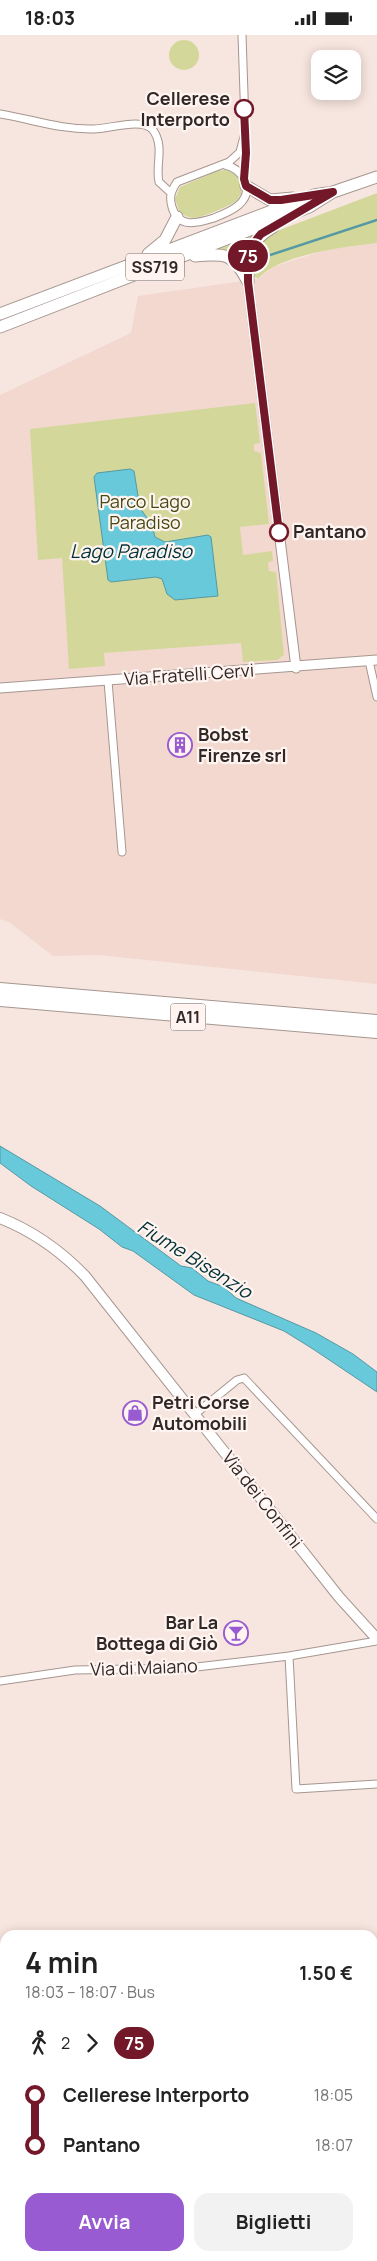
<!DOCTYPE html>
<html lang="it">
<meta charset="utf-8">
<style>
:root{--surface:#fff;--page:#f2f2f2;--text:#222;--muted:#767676;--accent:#985bd2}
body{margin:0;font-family:Manrope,sans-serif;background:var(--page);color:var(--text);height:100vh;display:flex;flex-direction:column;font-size:19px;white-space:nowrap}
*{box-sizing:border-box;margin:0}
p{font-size:16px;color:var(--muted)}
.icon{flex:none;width:28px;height:28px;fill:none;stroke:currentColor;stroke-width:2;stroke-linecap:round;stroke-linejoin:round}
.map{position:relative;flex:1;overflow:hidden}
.drawer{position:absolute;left:0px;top:1895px;width:378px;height:331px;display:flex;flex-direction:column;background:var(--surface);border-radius:15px 15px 0 0;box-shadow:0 2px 12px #0003}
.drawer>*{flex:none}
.badge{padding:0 10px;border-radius:16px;font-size:18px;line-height:32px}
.buttons{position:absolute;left:311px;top:15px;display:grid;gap:10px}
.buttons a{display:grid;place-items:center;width:50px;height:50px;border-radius:10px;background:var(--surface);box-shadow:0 2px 12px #0003;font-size:25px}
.map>.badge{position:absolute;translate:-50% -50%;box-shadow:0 0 0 2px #fff}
.legs{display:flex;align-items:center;gap:8px;height:55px;padding:0 25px;font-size:16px}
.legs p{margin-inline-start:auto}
.overview{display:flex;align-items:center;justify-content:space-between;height:85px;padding:0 25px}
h1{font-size:28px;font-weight:700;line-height:38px}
.primary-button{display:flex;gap:10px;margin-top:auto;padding:10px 25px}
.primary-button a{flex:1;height:58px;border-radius:15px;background:var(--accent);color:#fff;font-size:20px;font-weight:700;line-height:58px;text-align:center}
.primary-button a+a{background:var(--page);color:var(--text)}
ul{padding:0 25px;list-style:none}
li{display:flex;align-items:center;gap:18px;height:50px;font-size:19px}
li i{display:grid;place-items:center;width:8px;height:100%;margin:0 6px;background:currentColor}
li i::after{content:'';width:12px;height:12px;margin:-6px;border:4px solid;border-radius:50%;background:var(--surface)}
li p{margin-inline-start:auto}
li:first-child i{background:linear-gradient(#0000 50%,currentColor 0)}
li:last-child i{background:linear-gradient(currentColor 50%,#0000 0)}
.status{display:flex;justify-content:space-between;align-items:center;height:35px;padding:0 25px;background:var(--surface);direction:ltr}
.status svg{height:14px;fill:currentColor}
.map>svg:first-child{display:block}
</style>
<div class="status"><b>18:03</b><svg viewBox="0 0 49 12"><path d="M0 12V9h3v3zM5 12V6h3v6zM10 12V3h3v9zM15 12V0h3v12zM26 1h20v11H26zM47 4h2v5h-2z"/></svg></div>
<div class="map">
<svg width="377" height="2226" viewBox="0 0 377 2226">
<rect width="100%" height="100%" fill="#f7e5df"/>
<path fill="#f2d8cf" d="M377,208V949L99,920L53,921L9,887L0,884V360L131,298L138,261L258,244L273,232L326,215Z"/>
<path fill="#d3d89a" d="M169 20a15 15 0 1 1 30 0a15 15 0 1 1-30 0Z
M226,135C239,138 247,154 237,165C231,171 201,183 193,183C187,182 183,180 179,176L175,164L180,152L217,136Z
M377,158V208C345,212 279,219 258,244L254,241L251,223L264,201Z
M251,201L244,229L220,215V213Z
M255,368L260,408L254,409V416L261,418L269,489L240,492L243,520L272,516L273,526L268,527L269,536L276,537L284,620L277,625L243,627L241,608L104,618L105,631L69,634L62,523L38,525L30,394Z"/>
<path fill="#67c9d9" stroke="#5699a3" d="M130,434L134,436L140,473L152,490L155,502L165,507L208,500L211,502L218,561L175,565L167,559L162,544L156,542L111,547L108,545L94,442L97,438Z
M0,1111L100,1171L181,1231L192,1233L208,1246L224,1252L236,1263L316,1298L353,1319L377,1337V1357L313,1314L284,1296L194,1260L133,1216L122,1212L99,1194L31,1151L0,1128Z"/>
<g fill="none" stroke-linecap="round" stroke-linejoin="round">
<path stroke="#5699a3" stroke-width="2.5" d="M261,223L377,185"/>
<defs>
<path id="minor" d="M242,0L246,118L244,144
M0,79C31,84 62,95 94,94C109,94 143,82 153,95C165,112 155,130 159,147L171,158
M225,130C234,132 241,137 245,146C253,168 229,177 214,183C198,188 178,194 172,172C169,162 171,156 177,147L229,127L240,117L245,98
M369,626L377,662
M108,646L122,817
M194,1380L237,1345L244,1343L377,1484
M289,1621L296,1754L377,1749
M0,1646L75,1635L188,1633L289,1621L377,1606
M372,1933H377
M0,2145L5,2143"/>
<path id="tertiary" d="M248,247L296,633
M0,653L377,625"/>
<path id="primary" d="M0,1183C33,1196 60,1215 85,1241L339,1562L377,1604"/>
<path id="trunk" d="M246,151L270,165L293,163
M148,219L165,205L177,182
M195,221C224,218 233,218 247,245
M248,247C248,220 247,207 273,192
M0,279L314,160L327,158
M0,292L309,172L333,157L377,142"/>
<path id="motorway" d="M0,954L377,986
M0,965L377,997"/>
</defs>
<use href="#minor" stroke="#a69690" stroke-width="9"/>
<use href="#tertiary" stroke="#a69690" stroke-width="11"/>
<use href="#primary" stroke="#a69690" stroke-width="12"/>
<use href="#trunk" stroke="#a69690" stroke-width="13"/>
<use href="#motorway" stroke="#a69690" stroke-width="14"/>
<use href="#minor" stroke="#fff" stroke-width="7"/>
<use href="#tertiary" stroke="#fff" stroke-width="9"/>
<use href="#primary" stroke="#fff" stroke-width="10"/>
<use href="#trunk" stroke="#fff" stroke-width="11"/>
<use href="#motorway" stroke="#fff" stroke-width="12"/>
</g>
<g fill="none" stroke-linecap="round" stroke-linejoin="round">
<defs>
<path id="line-1" d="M244,74L246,118L244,144L246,151L270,165H281L333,157L261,199C247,214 248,228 248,247L279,497"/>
</defs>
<use href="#line-1" stroke="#fff" stroke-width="11"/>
<use href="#line-1" stroke="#721828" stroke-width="8"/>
</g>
<defs>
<symbol id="building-ring" viewBox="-11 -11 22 22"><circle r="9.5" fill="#fff4f0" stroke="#985bd2" stroke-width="1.5"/><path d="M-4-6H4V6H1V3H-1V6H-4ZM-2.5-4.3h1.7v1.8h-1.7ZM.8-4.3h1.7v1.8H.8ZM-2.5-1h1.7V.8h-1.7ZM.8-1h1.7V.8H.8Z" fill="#985bd2"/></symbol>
<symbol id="shop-ring" viewBox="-11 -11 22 22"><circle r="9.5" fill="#fff4f0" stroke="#985bd2" stroke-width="1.5"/><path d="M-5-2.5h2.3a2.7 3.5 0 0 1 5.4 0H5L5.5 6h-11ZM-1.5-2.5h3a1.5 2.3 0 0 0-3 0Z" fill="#985bd2"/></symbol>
<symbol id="bar-ring" viewBox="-11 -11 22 22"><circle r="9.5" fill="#fff4f0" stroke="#985bd2" stroke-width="1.5"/><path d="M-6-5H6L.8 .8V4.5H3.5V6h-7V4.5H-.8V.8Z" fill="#985bd2"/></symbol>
</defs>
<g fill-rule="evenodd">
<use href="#building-ring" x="166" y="696" width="28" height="28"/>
<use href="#shop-ring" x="121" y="1364" width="28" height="28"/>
<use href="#bar-ring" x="222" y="1584" width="28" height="28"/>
</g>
<g fill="#fff" stroke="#721828" stroke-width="2.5">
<circle cx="244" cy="74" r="9"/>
<circle cx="279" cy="497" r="9"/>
</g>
<g text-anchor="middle" stroke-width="4.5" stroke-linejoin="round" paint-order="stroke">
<g fill="#fff4f0" stroke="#6d6563" stroke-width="1">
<rect x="126" y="218.5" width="58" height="27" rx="4"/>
<rect x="170.5" y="968.5" width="35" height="27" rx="4"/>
</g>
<g font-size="16" font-weight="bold" fill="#2f2826">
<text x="155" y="238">SS719</text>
<text x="188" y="988">A11</text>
</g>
<g font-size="18" font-weight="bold" fill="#2f2826" stroke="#fff4f0" text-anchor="end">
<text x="230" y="70">Cellerese<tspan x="230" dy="21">Interporto</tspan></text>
<text x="293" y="503" text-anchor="start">Pantano</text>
</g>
<g font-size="18" fill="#464912" stroke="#fff4f0">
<text x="145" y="473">Parco Lago<tspan x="145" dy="21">Paradiso</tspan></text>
</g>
<g font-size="18" fill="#2f2826" stroke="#fff4f0">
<text transform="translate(189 640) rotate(-4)" y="6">Via Fratelli Cervi</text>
<text transform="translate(262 1465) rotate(52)" y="6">Via dei Confini</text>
<text transform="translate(144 1633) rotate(-2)" y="6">Via di Maiano</text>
</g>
<g font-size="18" font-weight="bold" fill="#2f2826" stroke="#fff4f0" text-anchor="start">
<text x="198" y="706">Bobst<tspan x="198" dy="21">Firenze srl</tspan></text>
<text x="152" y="1374">Petri Corse<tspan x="152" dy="21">Automobili</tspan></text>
<text x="218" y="1594" text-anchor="end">Bar La<tspan x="218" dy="21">Bottega di Giò</tspan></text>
</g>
<g font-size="19" font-style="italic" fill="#003138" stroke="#fff4f0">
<text x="131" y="523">Lago Paradiso</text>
<text transform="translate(195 1224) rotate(32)" y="7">Fiume Bisenzio</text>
</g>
</g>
</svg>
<div class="buttons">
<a><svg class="icon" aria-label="layers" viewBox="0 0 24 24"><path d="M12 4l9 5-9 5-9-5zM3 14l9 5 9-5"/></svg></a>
</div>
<b class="badge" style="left:248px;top:221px;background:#721828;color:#fff">75</b>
<section class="drawer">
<div class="overview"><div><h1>4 min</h1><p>18:03 – 18:07 · Bus</p></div><b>1.50 €</b></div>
<div class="legs"><svg class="icon" aria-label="walk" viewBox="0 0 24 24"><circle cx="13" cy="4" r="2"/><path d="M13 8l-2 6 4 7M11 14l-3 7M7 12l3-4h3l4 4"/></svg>2<svg class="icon" aria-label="forward" viewBox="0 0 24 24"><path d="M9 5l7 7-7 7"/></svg><b class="badge" style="background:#721828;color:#fff">75</b></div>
<ul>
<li><i style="color:#721828"></i><b>Cellerese Interporto</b><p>18:05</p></li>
<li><i style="color:#721828"></i><b>Pantano</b><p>18:07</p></li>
</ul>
<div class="primary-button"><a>Avvia</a><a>Biglietti</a></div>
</section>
</div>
